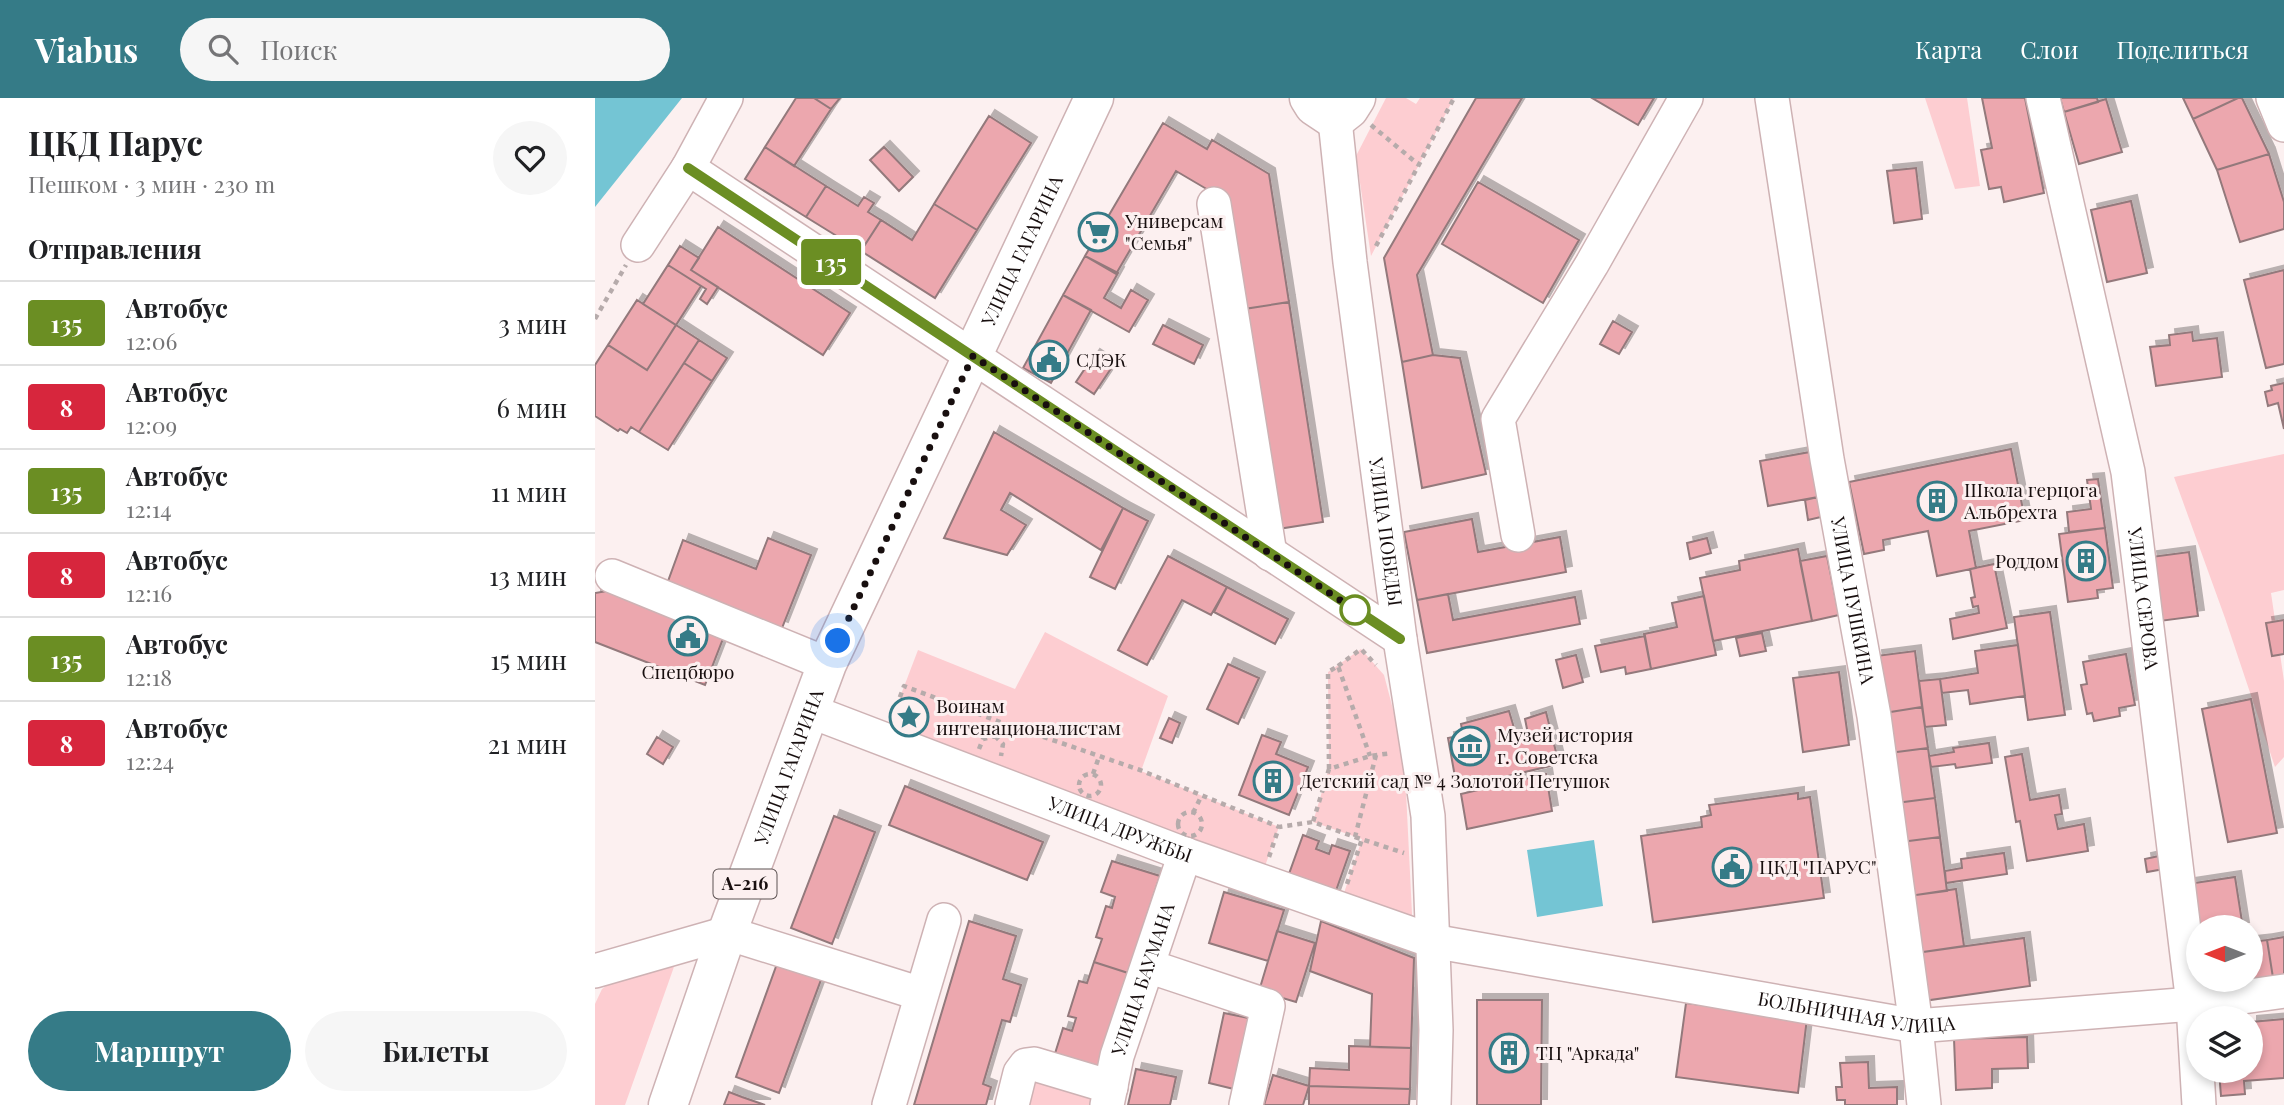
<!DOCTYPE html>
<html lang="ru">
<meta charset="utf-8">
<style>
:root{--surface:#fff;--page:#f6f6f6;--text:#202124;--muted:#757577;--line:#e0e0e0;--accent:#357b87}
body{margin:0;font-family:"Playfair Display",serif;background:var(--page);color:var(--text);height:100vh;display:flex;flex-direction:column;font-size:26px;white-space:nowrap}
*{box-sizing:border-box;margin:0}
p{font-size:23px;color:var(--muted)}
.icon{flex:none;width:38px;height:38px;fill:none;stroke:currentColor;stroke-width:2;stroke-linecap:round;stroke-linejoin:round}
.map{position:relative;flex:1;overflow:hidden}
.side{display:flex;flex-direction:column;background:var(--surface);width:595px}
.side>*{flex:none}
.badge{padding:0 14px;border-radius:5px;font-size:24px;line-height:46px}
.needle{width:46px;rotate:270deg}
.fabs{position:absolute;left:1591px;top:817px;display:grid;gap:14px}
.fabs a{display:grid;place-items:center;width:77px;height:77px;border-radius:50%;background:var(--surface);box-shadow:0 4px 10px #0003;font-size:35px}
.you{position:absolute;width:35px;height:35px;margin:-18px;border:5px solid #fff;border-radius:50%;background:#1a73e8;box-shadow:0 0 0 10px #1a73e833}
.map>.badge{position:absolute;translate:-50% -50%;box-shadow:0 0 0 4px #fff}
h2{padding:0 28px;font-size:26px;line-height:63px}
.round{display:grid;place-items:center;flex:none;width:74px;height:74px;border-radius:37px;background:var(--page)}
.head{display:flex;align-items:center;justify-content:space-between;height:119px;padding:0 28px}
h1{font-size:33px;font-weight:700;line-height:52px}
.action{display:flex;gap:14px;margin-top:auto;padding:14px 28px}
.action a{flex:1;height:80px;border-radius:42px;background:var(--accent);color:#fff;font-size:28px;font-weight:700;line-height:80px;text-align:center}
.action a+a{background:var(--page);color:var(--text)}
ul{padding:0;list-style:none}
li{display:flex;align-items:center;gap:21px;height:84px;padding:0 28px;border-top:2px solid var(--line)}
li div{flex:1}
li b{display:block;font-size:26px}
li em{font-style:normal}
li .badge{min-width:77px;font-weight:700;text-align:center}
header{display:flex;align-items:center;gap:42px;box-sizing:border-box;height:98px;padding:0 35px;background:var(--accent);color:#fff}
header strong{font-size:33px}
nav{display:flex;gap:38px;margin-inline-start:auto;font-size:24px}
.search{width:490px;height:63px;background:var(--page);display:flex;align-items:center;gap:18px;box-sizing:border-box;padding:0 24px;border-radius:38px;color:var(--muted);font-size:26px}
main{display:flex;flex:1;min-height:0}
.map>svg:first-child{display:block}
</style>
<header>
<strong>Viabus</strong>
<div class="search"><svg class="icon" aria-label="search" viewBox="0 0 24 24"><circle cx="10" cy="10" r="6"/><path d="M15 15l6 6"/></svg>Поиск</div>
<nav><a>Карта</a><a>Слои</a><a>Поделиться</a></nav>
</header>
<main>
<section class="side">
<div class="head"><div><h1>ЦКД Парус</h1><p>Пешком · 3 мин · 230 m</p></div><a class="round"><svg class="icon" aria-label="heart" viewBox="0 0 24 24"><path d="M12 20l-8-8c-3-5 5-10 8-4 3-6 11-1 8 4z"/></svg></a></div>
<h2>Отправления</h2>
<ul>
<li><span class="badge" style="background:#6b8e23;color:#fff">135</span><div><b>Автобус</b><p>12:06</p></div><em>3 мин</em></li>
<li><span class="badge" style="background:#d7263d;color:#fff">8</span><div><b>Автобус</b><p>12:09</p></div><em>6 мин</em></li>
<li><span class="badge" style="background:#6b8e23;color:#fff">135</span><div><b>Автобус</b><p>12:14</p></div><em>11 мин</em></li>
<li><span class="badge" style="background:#d7263d;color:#fff">8</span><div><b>Автобус</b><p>12:16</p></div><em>13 мин</em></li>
<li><span class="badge" style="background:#6b8e23;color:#fff">135</span><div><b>Автобус</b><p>12:18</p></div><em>15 мин</em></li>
<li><span class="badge" style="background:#d7263d;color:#fff">8</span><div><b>Автобус</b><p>12:24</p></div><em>21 мин</em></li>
</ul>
<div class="action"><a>Маршрут</a><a>Билеты</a></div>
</section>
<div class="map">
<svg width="1689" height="1007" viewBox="0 0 1689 1007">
<defs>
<filter id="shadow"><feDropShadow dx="6" dy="-6" stdDeviation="0" flood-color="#0004"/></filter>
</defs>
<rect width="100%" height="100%" fill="#fcf0f0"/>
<path fill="#fdcdd1" d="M791,0H811L821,6L825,0H859L776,158L761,58Z
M1330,0H1372L1385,88L1360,91Z
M1689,356V492L1676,495L1689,583V659L1680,669L1630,520L1579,379Z
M450,534L573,598L546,673L684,729L665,782L289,641L323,552L420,591Z
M766,551L789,577L809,653L818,836L744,810L767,741L718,724L734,670L733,574Z
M80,866L30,1007H0V906L7,891L19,882Z
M431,967L512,1007H417Z"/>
<path fill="#74c5d4" d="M0,0H87L0,109Z
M999,742L1008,808L942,819L932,752Z"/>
<path fill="#eca7ae" stroke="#93797b" stroke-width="2" filter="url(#shadow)" d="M201,0H219L236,11L199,68L170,49Z
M219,0H245L236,11Z
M881,0H927L822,177L838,257L807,264L789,160Z
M997,0H1059L1043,27Z
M1387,0H1430L1449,95L1409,104L1406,89L1394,91L1386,52L1397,50Z
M1465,0H1502L1503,4L1469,14Z
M1588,0H1643L1598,21Z
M1643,0H1647L1674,56L1622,72L1598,21Z
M1511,1L1527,54L1484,66L1469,14Z
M394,18L436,45L382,132L339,106Z
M568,25L612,51L617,42L674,76L694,204L649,211L632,103L581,73L521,176L490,158Z
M170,49L231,88L211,119L150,81Z
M289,49L318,79L304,93L275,62Z
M1674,56L1689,104V131L1645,144L1622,72Z
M1321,70L1327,121L1299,125L1292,73Z
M883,84L984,142L948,205L847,146Z
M231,88L263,108L269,99L279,105L273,114L286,122L266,153L211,119Z
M1536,103L1552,175L1512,184L1496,112Z
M339,106L382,132L340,200L266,153L286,122L317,142Z
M123,129L255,215L228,257L96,172Z
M85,148L104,160L96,172L123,189L112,206L105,201L111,191L73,167Z
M490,158L523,175L509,200L526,210L536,192L553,202L534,234L468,197Z
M73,167L106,188L81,227L48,206Z
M1689,172V266L1671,270L1649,182Z
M468,197L496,212L456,285L428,270Z
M42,202L81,227L52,272L13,247Z
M694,204L728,424L683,431L649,211Z
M1018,223L1037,234L1024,256L1005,246Z
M81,227L104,242L44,334L36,329L32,335L25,331L23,333L0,318V267L13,247L52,272Z
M568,227L608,247L599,266L558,246Z
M1597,234L1598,243L1622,240L1627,279L1561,288L1555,249L1575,247L1574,237Z
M104,242L132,260L117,283L89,265Z
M499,257L517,269L499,296L481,284Z
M838,257L865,260L891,376L827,390L807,264Z
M89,265L117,283L73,352L44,334Z
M1689,285V331L1683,305L1673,308L1670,294L1677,292L1676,288Z
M399,334L528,410L506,452L415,395L406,412L431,427L412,457L349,440Z
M399,334L528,410L506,452L415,395L406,412L431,427L412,457L349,440Z
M1416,351L1430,422L1374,433L1381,470L1342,478L1333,433L1288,442L1289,452L1269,456L1254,384Z
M1215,354L1223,399L1173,408L1165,363Z
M1503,381L1510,430L1474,434L1472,414L1496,411L1492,382Z
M1223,399L1226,419L1213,422L1210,402Z
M528,410L553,423L520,491L495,479Z
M528,410L553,423L520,491L495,479Z
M877,421L883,454L965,439L971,474L822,502L809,434Z
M1510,430L1518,490L1502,492L1503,500L1473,504L1464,436Z
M173,440L216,457L187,530L72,486L88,442L161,471Z
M1112,440L1116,455L1095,461L1092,445Z
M1203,451L1217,523L1118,543L1105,480L1145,472L1144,463Z
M1594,454L1603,518L1565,523L1556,459Z
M573,458L632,489L616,517L587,502L552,567L523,552Z
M1232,458L1244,517L1217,523L1205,463Z
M1399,466L1412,530L1358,541L1355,521L1384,515L1383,508L1378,509L1376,500L1380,499L1375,471Z
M632,489L693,521L680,546L619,514Z
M12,493L129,538L110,587L0,544V495Z
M853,496L858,522L980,499L985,526L832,555L822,502Z
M1109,498L1121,557L1056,571L1049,536L1082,529L1077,505Z
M1455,514L1470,617L1433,622L1419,519Z
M1689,522V556L1677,558L1671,525Z
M1167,535L1171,553L1145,558L1141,540Z
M1050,538L1056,571L1031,576L1030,569L1006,574L1000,548Z
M1423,547L1430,598L1375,606L1373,592L1347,595L1345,581L1383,575L1380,553Z
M1320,553L1327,609L1289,615L1281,558Z
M1531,556L1540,607L1524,610L1525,618L1499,623L1497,615L1492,616L1486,587L1492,586L1488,564Z
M981,557L988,584L968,590L961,562Z
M633,566L664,580L643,626L612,611Z
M1244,574L1254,647L1208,654L1198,580Z
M1345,581L1351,627L1330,629L1324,583Z
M1656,601L1682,735L1633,744L1607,611Z
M1327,609L1333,650L1294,655L1289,615Z
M914,613L922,640L933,636L930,621L951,614L964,666L862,690L853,640L868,637L866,626Z
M574,620L585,625L577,645L565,640Z
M667,637L686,644L681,656L713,669L694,717L644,697Z
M62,639L78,649L68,666L52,656Z
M1394,645L1397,665L1361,670L1360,666L1336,669L1334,658L1359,654L1358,650Z
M1333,650L1340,700L1301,705L1294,655Z
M1427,656L1435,702L1464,697L1467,716L1460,717L1463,731L1489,726L1493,753L1432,763L1425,723L1421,724L1410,659Z
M951,676L957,713L872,731L866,696Z
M310,688L448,744L432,782L294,727Z
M1203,695V701L1215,699L1229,800L1058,824L1046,738L1107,729L1106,719L1116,717L1114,707Z
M1340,700L1345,739L1306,744L1301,705Z
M239,718L280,734L237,846L196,830Z
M708,737L724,743L721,751L734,756L737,747L755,753L737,804L690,787Z
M1345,739L1352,793L1314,798L1306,744Z
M1409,755L1412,776L1351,785L1350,773L1367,770L1366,761Z
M1573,756L1575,770L1552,774L1550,761Z
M517,763L565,778L533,875L499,864L507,841L501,839L511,808L517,810L520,799L506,794Z
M1640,779L1648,830H1603L1593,786Z
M1361,791L1369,848L1321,855L1314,798Z
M629,794L689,812L673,863L614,845Z
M374,823L421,838L408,881L426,887L415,924L407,922L388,986L396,989L391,1007H319Z
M726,823L819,860L816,950L775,949L777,896L715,873Z
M682,833L720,845L701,904L664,893Z
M1689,839V885L1679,886L1672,842Z
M1429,840L1435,888L1328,903L1321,855Z
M1672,842L1679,886L1611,897L1608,882H1656V844Z
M183,863L227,879L184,995L141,979Z
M499,864L533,875L500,979L457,965L468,930L477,933L481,920L473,918L484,883L492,885Z
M882,902H947L946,1007H882Z
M1091,905L1212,920L1203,995L1081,979Z
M629,915L663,922L647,993L614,985Z
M1689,921V980L1649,983L1650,996L1626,998L1624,973H1656V924Z
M1432,939L1433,970L1397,971V990L1361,992L1359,941Z
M754,948L816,950L815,991L714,988L715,970L754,972Z
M1273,964L1274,990L1302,989V1007H1250V1002H1242L1241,989H1247L1245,965Z
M541,971L581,979L575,1007H533Z
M678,977L714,988L708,1007H669Z
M714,988L815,991L814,1007H714Z
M134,994L147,999L170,1007H129Z"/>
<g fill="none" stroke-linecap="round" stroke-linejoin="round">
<defs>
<g id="minor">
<path id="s1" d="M1177,0L1232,361L1279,618L1321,928L1329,1007"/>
<path id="s2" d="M1448,0L1533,374L1598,906L1604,1007"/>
<path d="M1678,0L1689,27"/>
<path id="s3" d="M740,22L755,164L805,541L833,718L841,932L839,1007"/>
<path d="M93,70L805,541"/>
<path d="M619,106L675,456"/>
<path d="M43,147L93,70L131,0"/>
<path d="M923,437L903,321L997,166L1091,0"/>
<path d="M17,478L232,566"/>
<path id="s4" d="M215,613L584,754L837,843L1321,928L1598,906L1689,893"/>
<path d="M553,868L673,908L651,1007"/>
<path d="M0,873L132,835L326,896"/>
<path d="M294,1007L349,822"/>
<path d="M417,1007L425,975L431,967L439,966L516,989"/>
<path id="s5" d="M512,1007L522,958L590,756"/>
</g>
<g id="major">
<path d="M714,0L719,8L740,22L754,11L761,0"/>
<path id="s6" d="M73,1007L132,835L232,566L499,0"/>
</g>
</defs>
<use href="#minor" stroke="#ceb2b4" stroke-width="36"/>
<use href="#major" stroke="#ceb2b4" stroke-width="41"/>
<path stroke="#b6abab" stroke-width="4.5" stroke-dasharray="5 5" stroke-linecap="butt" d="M776,27L824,67
M781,148L859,0
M0,221L31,167
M743,568L766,551L781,567
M298,618L309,588L405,624L545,672L684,729
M400,638L408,646L406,658
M400,638L405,624
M384,651L388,641L400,638
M781,657L760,739L718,724L734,671L775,658L797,655
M734,671L733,574L743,568L775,658
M484 687a11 11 0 1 1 22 0a11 11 0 1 1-22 0Z
M498,676L504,659
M583 726a12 12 0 1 1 24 0a12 12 0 1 1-24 0Z
M598,715L606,699
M760,739L809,755
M674,759L684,729L718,724
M752,786L767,741"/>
<use href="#minor" stroke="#fff" stroke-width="33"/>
<use href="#major" stroke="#fff" stroke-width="38"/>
</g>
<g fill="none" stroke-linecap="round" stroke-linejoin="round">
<defs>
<path id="line" d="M93,70L805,541"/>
</defs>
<use href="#line" stroke="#fff" stroke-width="16"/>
<use href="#line" stroke="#6b8e23" stroke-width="10"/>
<path stroke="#180f0f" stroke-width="7" stroke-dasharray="0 12.6" d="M243,543L378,258L760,512"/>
</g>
<defs>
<symbol id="supermarket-ring" viewBox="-11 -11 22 22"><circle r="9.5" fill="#fcf0f0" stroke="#357b87" stroke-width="1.5"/><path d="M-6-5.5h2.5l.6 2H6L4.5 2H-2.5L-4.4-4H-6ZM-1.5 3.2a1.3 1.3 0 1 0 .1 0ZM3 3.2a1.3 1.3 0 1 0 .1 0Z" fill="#357b87"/></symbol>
<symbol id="civic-ring" viewBox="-11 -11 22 22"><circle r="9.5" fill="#fcf0f0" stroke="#357b87" stroke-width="1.5"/><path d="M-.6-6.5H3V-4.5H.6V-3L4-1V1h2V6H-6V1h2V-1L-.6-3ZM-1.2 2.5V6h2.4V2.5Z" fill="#357b87"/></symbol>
<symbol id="building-ring" viewBox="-11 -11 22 22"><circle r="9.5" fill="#fcf0f0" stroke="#357b87" stroke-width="1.5"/><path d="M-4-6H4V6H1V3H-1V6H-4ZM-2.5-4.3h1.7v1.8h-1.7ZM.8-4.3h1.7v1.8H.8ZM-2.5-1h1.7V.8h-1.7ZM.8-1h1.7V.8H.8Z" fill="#357b87"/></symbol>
<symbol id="sight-ring" viewBox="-11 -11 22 22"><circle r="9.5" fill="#fcf0f0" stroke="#357b87" stroke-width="1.5"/><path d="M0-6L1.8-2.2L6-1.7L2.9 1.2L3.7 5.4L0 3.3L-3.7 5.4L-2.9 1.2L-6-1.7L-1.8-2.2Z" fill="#357b87"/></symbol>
<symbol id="museum-ring" viewBox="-11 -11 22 22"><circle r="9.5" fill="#fcf0f0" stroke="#357b87" stroke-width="1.5"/><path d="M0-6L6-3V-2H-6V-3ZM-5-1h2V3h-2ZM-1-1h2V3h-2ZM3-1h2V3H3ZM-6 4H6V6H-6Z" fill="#357b87"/></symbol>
</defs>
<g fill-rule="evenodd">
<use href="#supermarket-ring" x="481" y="112" width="44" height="44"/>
<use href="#civic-ring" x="432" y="240" width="44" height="44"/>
<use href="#building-ring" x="1320" y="381" width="44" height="44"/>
<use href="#building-ring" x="1469" y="441" width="44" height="44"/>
<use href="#civic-ring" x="71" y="516" width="44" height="44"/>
<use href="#sight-ring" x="292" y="597" width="44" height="44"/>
<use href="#museum-ring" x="853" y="626" width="44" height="44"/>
<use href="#building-ring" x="656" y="661" width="44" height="44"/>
<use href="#civic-ring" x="1115" y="747" width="44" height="44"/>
<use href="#building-ring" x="892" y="933" width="44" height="44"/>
</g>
<circle fill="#fff" stroke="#6b8e23" stroke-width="3.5" cx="760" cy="512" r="14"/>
<g text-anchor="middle" stroke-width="6" stroke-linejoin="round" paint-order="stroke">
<rect fill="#fcf0f0" stroke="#5c5252" stroke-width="2" x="118.5" y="771.5" width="63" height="29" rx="5"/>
<g font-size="18" font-weight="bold" fill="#180f0f">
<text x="150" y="792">А-216</text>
</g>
<g font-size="19" fill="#180f0f" stroke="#fcf0f0" text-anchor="start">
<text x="530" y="130">Универсам<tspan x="530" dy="22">"Семья"</tspan></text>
<text x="481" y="269">СДЭК</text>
<text x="1369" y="399">Школа герцога<tspan x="1369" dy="22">Альбрехта</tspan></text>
<text x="1464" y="470" text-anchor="end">Роддом</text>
<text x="93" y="581" text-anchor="middle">Спецбюро</text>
<text x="341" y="615">Воинам<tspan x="341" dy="22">интенационалистам</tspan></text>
<text x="902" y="644">Музей история<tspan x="902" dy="22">г. Советска</tspan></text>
<text x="705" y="690">Детский сад № 4 Золотой Петушок</text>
<text x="1164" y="776">ЦКД "ПАРУС"</text>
<text x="941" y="962">ТЦ "Аркада"</text>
</g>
<g font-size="19" fill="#180f0f" stroke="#fcf0f0">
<text dy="7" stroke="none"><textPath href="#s6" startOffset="926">УЛИЦА ГАГАРИНА</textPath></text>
<text dy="7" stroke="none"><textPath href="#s3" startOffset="415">УЛИЦА ПОБЕДЫ</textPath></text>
<text dy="7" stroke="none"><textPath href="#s2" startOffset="511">УЛИЦА СЕРОВА</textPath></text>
<text dy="7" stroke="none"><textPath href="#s1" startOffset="509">УЛИЦА ПУШКИНА</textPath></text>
<text dy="7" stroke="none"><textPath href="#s6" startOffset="359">УЛИЦА ГАГАРИНА</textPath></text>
<text dy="7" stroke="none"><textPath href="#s4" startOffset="332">УЛИЦА ДРУЖБЫ</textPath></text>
<text dy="7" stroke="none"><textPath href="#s5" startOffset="131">УЛИЦА БАУМАНА</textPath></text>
<text dy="7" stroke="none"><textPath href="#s4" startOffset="1094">БОЛЬНИЧНАЯ УЛИЦА</textPath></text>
</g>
</g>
</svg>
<div class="fabs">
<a><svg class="needle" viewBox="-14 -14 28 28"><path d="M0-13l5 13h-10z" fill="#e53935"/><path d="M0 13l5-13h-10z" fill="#757577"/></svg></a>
<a><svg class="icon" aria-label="layers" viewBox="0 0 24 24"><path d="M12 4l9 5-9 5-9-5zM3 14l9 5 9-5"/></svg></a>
</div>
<div class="you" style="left:243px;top:543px"></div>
<b class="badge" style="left:236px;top:164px;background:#6b8e23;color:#fff">135</b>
</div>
</main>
